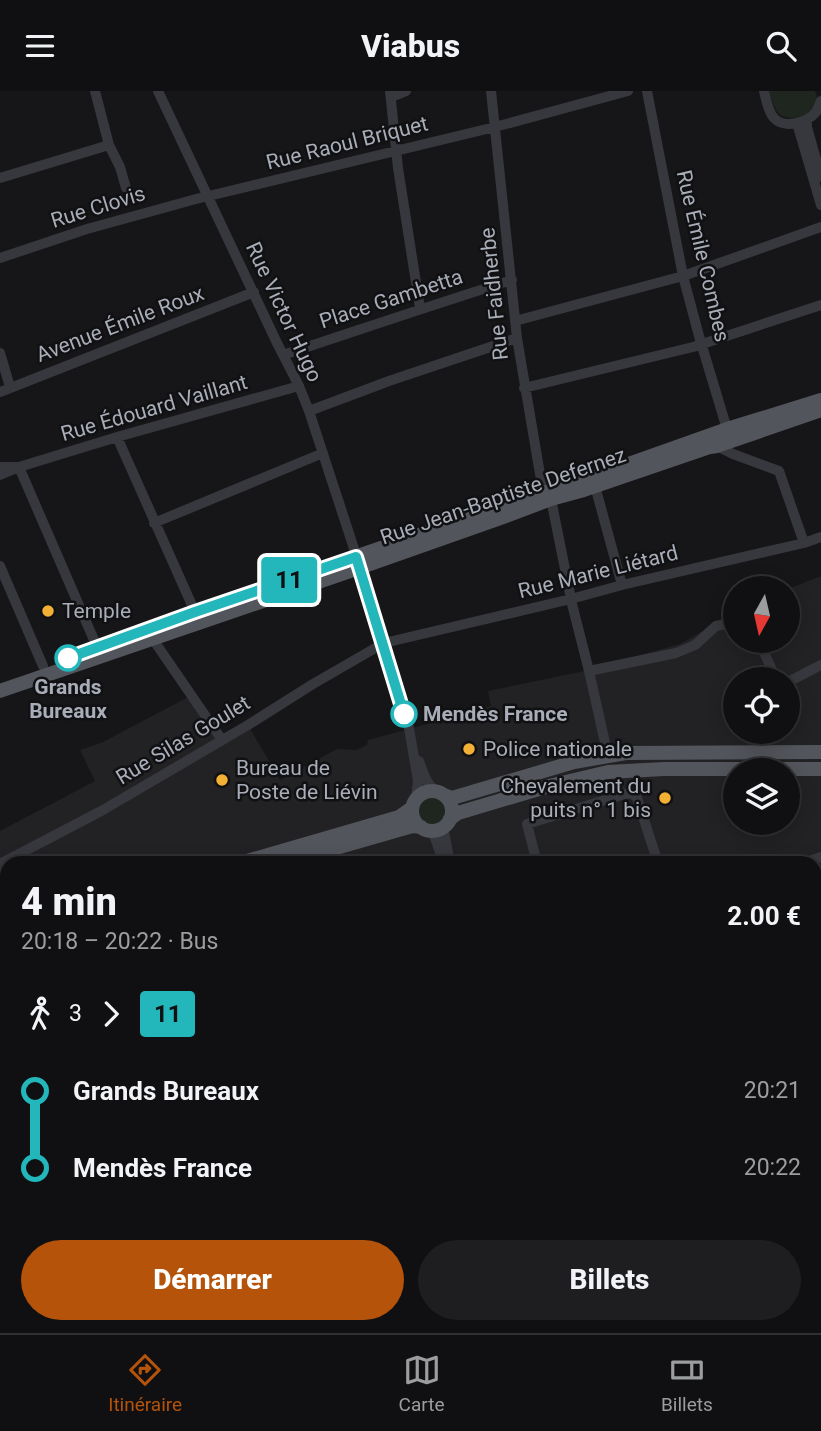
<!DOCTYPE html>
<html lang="fr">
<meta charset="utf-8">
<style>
:root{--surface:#101012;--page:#1e1e20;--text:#f1f3f6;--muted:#9c9d9f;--line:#303032;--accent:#b45309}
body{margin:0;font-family:Roboto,sans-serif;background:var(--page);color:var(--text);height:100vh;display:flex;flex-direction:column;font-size:26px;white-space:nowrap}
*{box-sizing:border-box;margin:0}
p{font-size:23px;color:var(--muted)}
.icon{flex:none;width:38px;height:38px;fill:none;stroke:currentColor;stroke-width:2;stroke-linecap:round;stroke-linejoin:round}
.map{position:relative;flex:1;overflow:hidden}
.details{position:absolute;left:0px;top:765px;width:822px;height:478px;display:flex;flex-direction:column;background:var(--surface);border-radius:21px 21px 0 0;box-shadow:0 4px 18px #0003,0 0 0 2px var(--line)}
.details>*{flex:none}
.badge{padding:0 14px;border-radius:5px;font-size:24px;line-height:46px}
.needle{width:46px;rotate:188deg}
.fabs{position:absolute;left:723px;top:485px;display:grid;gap:14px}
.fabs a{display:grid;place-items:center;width:77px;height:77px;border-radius:50%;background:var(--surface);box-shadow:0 4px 18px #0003,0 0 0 2px var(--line);font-size:35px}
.map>.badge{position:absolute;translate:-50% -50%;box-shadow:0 0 0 4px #fff}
.legs{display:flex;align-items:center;gap:10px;height:77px;padding:0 21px;font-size:23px}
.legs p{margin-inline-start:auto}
.overview{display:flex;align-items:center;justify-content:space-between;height:119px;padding:0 21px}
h1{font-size:38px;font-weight:800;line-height:52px}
.cta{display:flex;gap:14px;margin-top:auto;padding:14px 21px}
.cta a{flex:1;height:80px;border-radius:42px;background:var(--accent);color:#fff;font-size:28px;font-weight:800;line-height:80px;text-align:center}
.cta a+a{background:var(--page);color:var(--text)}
ul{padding:0 21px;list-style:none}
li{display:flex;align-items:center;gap:24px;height:77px;font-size:26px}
li i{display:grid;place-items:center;width:10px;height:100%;margin:0 9px;background:currentColor}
li i::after{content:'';width:18px;height:18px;margin:-9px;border:5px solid;border-radius:50%;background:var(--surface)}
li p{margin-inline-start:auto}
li:first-child i{background:linear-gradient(#0000 50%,currentColor 0)}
li:last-child i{background:linear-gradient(currentColor 50%,#0000 0)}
header{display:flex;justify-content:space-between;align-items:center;height:91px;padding:0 21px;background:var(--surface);font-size:32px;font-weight:800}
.tabs{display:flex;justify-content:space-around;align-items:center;height:98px;border-top:2px solid var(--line);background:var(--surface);font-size:19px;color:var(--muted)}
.tabs a{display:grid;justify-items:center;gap:4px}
.tabs .current{color:var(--accent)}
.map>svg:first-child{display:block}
</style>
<header><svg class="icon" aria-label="menu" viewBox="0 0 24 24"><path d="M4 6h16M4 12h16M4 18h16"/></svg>Viabus<svg class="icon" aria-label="search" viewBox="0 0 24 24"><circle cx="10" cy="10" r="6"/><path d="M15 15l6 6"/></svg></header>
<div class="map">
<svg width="821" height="1242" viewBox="0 0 821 1242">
<rect width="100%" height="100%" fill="#161618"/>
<path fill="#222225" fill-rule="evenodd" d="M821,485V856L816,859V772H7V1236H177L180,1242H0V740L95,690L80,659L103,651L192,604L222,648L248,634L280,689L337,658L356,659L367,654L368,649L479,619L491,615L488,600L580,581L680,553L735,522V550H788V498ZM735,588H788V640H735ZM735,679H788V732H735Z"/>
<path fill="#1e261f" d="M769,0H815L818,9C816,13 814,16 811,19C802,29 781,31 775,17C772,12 771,5 769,0Z
M418 720a14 14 0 1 1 28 0a14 14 0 1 1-28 0Z"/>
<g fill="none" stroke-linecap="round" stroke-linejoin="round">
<path stroke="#37383d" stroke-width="10" d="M95,0L109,54L120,76L126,97
M158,0L277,252L299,295L309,320L360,476L409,637L418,690L416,708
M390,0L398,77L420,217
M491,0L517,247L542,395L544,401L551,408L572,513L589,580L608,665
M647,0L683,185L699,245L727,338
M764,0C766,8 768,21 774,27C784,38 807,32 816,21C818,18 819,14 821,10
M391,6L406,0
M807,28V36L821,86
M797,32L821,114
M0,87L109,54
M0,167L87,138L196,108L495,36L628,0
M515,230L683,185L821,136
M0,262L10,296
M283,264C359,239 435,213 512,189
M524,297L693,256L821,214
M0,301L254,201
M309,320L389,290L517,247
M117,346L195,521
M717,355L733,363L779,380L804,452
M0,376H19L0,384
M595,395L622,494
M154,432L323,362
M0,475L43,575
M150,544L222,649
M759,550L776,588
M96,558L94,549L19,376L117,346L299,295
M589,580L676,562L695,554L716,535L735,531
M788,591L821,574
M419,670C423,681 426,693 436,700
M445,735L444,741L450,772
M430,739C438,748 438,762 445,772
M537,772L527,733L625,703L632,702L637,707L658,772
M804,772L821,766
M0,773L103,719L248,634L313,593L384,552L571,508L622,494L804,452L821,446
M0,780L7,791
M816,907L821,904
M816,1020L821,1036
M0,1055L7,1051
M816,1146L821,1144
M816,1216L821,1213
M177,1236L180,1242
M585,1236L586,1242
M740,1236L742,1242
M201,1242L213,1236
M333,1242L334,1236
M758,1242L773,1236"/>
<path stroke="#53555c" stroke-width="14" d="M121,549L195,521L535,404L555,399L727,338L821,309
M0,600L342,483L498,428L551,408L584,399L710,356L717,355L821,319
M412 720a20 20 0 1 1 40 0a20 20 0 1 1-40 0Z
M444,704L452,707L574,671L626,662L821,661
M450,728L458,722L549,695L608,681L664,678H821
M240,772L399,726L412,717
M284,772L402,738L413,735L421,736
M0,858L7,855
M0,872L7,871"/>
</g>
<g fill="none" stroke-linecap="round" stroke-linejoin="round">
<defs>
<path id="line-1" d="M68,567L195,521L356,466L404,623"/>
</defs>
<use href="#line-1" stroke="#fff" stroke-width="16"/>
<use href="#line-1" stroke="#23b6bb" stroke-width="10"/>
</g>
<g fill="#f2b134" stroke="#111113" stroke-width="2.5">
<circle cx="48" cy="520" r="7"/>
<circle cx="469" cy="658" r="7"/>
<circle cx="222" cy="689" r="7"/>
<circle cx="665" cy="707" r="7"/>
</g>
<g fill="#fff" stroke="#23b6bb" stroke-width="3.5">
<circle cx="68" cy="567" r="12"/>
<circle cx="404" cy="623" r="12"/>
</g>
<g text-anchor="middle" stroke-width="5" stroke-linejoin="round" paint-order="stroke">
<g font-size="21" fill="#a8adb8" stroke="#111113">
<text transform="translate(347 52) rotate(-14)" y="7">Rue Raoul Briquet</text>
<text transform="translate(98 116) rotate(-17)" y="7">Rue Clovis</text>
<text transform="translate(703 165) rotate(77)" y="7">Rue Émile Combes</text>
<text transform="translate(494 203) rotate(-96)" y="7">Rue Faidherbe</text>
<text transform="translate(391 208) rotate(-18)" y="7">Place Gambetta</text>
<text transform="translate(284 221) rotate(65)" y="7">Rue Victor Hugo</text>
<text transform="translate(120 233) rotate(-21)" y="7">Avenue Émile Roux</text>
<text transform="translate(154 317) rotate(-16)" y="7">Rue Édouard Vaillant</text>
<text transform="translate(503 405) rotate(-19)" y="7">Rue Jean-Baptiste Defernez</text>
<text transform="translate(598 481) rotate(-14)" y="7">Rue Marie Liétard</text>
<text transform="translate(183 649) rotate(-31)" y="7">Rue Silas Goulet</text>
</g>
<g font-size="21" fill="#a8adb8" stroke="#111113" text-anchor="start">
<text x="62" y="527">Temple</text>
<text x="483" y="665">Police nationale</text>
<text x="236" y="684">Bureau de<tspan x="236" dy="24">Poste de Liévin</tspan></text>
<text x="651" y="702" text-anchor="end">Chevalement du<tspan x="651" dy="24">puits n° 1 bis</tspan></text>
</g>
<g font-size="21" font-weight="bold" fill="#a8adb8" stroke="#111113">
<text x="68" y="603">Grands<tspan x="68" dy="24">Bureaux</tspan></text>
<text x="423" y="630" text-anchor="start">Mendès France</text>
</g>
</g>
</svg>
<div class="fabs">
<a><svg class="needle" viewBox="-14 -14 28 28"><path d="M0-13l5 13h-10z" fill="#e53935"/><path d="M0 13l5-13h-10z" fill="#9c9d9f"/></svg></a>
<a><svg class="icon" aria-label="locate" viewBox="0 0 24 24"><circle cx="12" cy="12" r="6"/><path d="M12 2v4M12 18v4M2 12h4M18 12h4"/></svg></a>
<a><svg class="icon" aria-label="layers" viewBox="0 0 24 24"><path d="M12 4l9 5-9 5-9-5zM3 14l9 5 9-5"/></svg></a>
</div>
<b class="badge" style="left:289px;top:489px;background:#23b6bb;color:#111">11</b>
<section class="details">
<div class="overview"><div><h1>4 min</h1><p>20:18 – 20:22 · Bus</p></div><b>2.00 €</b></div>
<div class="legs"><svg class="icon" aria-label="walk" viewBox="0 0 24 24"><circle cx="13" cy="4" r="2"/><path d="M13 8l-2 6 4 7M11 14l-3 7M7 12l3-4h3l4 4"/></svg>3<svg class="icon" aria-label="forward" viewBox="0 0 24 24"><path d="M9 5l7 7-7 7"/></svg><b class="badge" style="background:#23b6bb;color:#111">11</b></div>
<ul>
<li><i style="color:#23b6bb"></i><b>Grands Bureaux</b><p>20:21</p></li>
<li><i style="color:#23b6bb"></i><b>Mendès France</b><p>20:22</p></li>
</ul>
<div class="cta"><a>Démarrer</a><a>Billets</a></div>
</section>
</div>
<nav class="tabs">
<a class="current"><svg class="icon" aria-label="directions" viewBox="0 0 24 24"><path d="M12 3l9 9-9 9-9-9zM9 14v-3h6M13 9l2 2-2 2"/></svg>Itinéraire</a>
<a><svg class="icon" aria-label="map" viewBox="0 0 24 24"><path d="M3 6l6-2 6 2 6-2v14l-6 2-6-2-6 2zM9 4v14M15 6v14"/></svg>Carte</a>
<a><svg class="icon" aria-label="tickets" viewBox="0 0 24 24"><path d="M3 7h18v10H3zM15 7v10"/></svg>Billets</a>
</nav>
